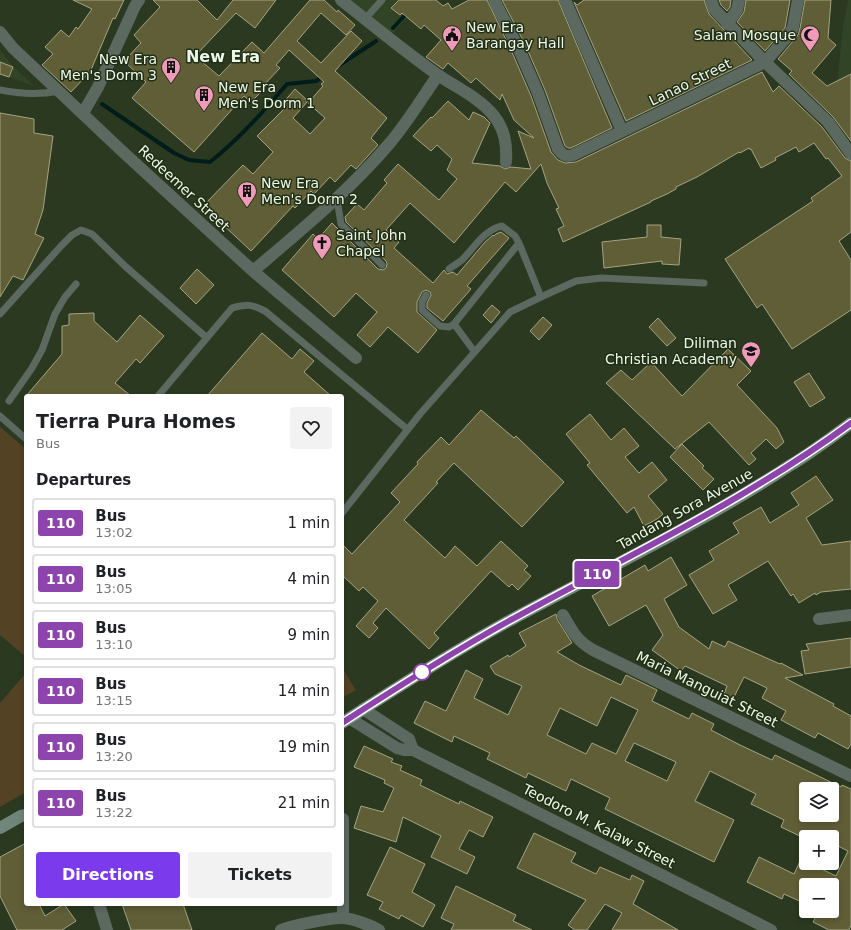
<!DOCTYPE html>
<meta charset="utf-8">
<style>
:root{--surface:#fff;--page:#f2f2f2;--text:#202124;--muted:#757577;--line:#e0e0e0;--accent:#7c3aed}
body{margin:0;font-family:"DejaVu Sans",sans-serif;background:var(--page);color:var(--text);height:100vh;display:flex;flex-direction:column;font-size:15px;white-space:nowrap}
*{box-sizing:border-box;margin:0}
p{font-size:13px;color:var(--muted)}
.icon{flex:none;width:22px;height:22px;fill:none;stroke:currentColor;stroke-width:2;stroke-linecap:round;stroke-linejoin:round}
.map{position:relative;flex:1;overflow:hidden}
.details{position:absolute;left:24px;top:394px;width:320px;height:512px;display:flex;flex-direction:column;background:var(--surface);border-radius:4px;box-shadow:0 2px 6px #0003}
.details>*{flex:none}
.badge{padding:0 8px;border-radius:3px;font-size:14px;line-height:26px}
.fabs{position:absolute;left:799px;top:782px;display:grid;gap:8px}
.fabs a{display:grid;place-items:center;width:40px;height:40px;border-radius:4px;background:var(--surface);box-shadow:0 2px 6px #0003;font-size:20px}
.map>.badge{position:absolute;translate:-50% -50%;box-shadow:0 0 0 2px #fff}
h2{padding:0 12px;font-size:15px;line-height:36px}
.round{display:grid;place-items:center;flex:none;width:42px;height:42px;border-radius:4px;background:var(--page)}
.summary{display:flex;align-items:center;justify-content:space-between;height:68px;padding:0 12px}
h1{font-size:19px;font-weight:600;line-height:30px}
.primary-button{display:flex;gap:8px;margin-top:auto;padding:8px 12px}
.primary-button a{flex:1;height:46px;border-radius:4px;background:var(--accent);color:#fff;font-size:16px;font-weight:600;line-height:46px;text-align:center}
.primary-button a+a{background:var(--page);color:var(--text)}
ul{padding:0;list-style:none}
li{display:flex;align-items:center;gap:12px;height:50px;margin:0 8px 6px;padding:0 4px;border:2px solid var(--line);border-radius:4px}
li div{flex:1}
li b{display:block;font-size:15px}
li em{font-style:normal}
li .badge{min-width:44px;font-weight:700;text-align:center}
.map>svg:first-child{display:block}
</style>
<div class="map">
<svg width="851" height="930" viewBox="0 0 851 930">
<rect width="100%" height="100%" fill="#2a3920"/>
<path fill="#314425" d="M351,0H418L413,12L392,34Z
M848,0H851V95L837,84L843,26Z
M0,50L12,65L34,86L0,74Z"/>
<path fill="#544225" d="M0,427L26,449V657L0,635Z
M342,668L356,690L342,698Z
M26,673V792L0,807V703Z"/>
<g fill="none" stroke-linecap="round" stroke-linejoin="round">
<path stroke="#011d1b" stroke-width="4" d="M393,28L408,12
M338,66L376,41
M102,104L174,153L189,160L210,162C239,139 263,112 287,84L316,81L324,76"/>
</g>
<path fill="#605e37" stroke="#a5a482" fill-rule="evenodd" d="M73,0H124L115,19L113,18L88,77L86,76L71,92L42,65L53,54L45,47L61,30L69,37L76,27L78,29L92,9Z
M153,0H197L217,20L233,0H276L255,28L236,13L195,56L219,76L252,42L264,53L310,0H324L337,12L338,10L355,25L346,35L321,13L297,41L321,63L351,31L362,41L335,71L387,118L371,138L378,145L356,169L351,165L335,182L330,177L314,194L311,191L295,208L293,206L251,251L203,206L243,165L253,174L273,152L257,136L286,107L282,104L295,89L308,101L293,118L310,134L325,118L308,103L323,86L321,84L324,82L289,50L276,65L280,68L263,86L265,88L251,102L244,96L194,152L132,98L146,82L124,61L141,43L134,35L160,7Z
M399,0H436L443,6L448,3L452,9L469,0H487L511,50L531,96L551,152L558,160L565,163L576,162L762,72L773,92L779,86L822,127L845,158L851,161V232L839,241L851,260V310L792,349L762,304L757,308L725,259L813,201L811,198L842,176L828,158L826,159L814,143L799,152L796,147L775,158L776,160L761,168L751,149H749V148L740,153L739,152L697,177L676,187V189L667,194L651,201V202L563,242L558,229L564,226L556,209L559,208L547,183L541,164L516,192L505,182L454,243L410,203L386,230L399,242L394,248L433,283L444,270L447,274L453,272L457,275L485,242L493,235L494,236L496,234L501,232L509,238L467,286L471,289L443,321L427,308V303L431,295L430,292L426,290L422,292L417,302V312L437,330L418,353L388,327L370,347L357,335L377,312L356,293L334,317L282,270L313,234L318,239L332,223L378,269L383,270L386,268L387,264L386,261L346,222L345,217L357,204L364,210L387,183L384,180L398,164L439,200L457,179L447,170L452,159L437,145L431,151L413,136L431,117L432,118L448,101L469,120L473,112L484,117L490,123L472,163L500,166L505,169L511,167L531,169L518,131L534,138L514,120L502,94L500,100L476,78L471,83L448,63L443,69L426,57L441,40L424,25L421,29L402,13L400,15L391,8Z
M502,0H558L612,128L571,148H568L565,146L545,90L525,44Z
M584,0H704L709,14L752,60L626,121L574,2L577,5Z
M719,0H731L730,7L727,11L721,5Z
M746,0H790L785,28L765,51L737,22L744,12Z
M805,0H831L828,38L836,45L812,73L827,86L851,74V141L833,117L789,74L792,71L778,59L798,35L800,28Z
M0,62L13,67L9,77L0,74Z
M0,113L34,119V133L53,136L43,210L35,234L44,238L23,280L13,276L0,297Z
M647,225H661V237L681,239L679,265L662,264V261L604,268L602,242L647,237Z
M197,269L214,285L196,304L180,288Z
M492,305L500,312L491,323L483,315Z
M94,313V321L117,342L140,315L164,336L140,363L136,359L115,383L131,396H26L62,354V326L69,325V314Z
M543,317L552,325L539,340L530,331Z
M658,318L676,338L667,346L649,327Z
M262,333L292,359L300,349L314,361L304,372L331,396H207Z
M728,349L751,371L737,385L777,428L784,442L776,449L766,439L751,453L756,459L749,465L709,422L675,449L606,383L621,370L632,380L651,362L682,396Z
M809,373L825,398L810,407L794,382Z
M481,410L514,438L516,436L564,482L522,527L454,463L436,482L438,483L404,520L445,558L455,546L477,566L501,541L528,566L524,570L531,576L518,590L512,584L509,587L491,571L434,633L439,638L429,649L386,608L373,623L378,628L369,638L356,626L378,601L363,587L359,591L342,575V544L352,554L400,502L391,493L418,464L417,462L441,437L449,445Z
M590,414L611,440L624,428L639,446L625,457L639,473L652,462L667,480L648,496L663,514L657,519L644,526L634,507L627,513L587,465L590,463L566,434Z
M682,444L704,466L702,468L714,479L703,490L670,457Z
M816,476L833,500L806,518L822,545L851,541V589L821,592L816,595L815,593L799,603L793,594L791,596L768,561L728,585L737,600L713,614L689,575L714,560L709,551L739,533L733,523L761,507L770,523L799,505L791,493Z
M671,557L687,585L664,599L679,627L709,649L712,641L725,647L728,641L780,664L781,663L803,675L785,678L834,704L833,706L851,716V744L848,749L818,733L815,738L781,720L786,711L762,698L767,688L744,677L733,699L724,694L727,686L685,666L681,671L652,650L663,635L646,605L609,626L592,596L645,565L648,571Z
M556,614L557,619L572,643L557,652L579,665L621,685L626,675L657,690L652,701L689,719L692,713L714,724L711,730L740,745L772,760L775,755L841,787L842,785L851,789V925L849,930H829L813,922L819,911H832V885H806V904L784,894L782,899L747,882L759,857L794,874L801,859L806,861V863H809L836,876L848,851L832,843V837H820L811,833L810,837H806V839L781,827L784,820L751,804L756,794L710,771L695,801L734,820L714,862L605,809L610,798L571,779L566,791L528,773L526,778L487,759L490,753L454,736L452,742L414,723L425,701L446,711L466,670L483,679L474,698L508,715L522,686L495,674L490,666L508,655L509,657L526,646L519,633ZM611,697L638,710L616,754L592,743L586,754L547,735L560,708L597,726ZM634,743L676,762L667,781L625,761ZM806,789H832V815H806Z
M851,638V667L805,674L801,651L809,650L806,644Z
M364,746L393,759L391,762L402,766L400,770L422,780L420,785L459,804L460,801L493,817L483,837L469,830L459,849L475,857L467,874L431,857L441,836L403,817L396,842L354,828L361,806L383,812L394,788L384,783L385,780L354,767Z
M534,833L576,853L571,862L596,874L600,867L630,880L632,875L644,881L633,904L678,930H612L622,913L605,904L587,930H575L568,925L586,900L517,868Z
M26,843V904H39L45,916L64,904L76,921L62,930H17L0,896V857Z
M390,847L425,864L412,892L435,905L423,927L401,915L399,919L379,909L383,902L367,895Z
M456,886L516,915L513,921L532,930H451L454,924L441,918Z
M122,904H183L192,930H131Z"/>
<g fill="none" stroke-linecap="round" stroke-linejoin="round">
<path stroke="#5b6961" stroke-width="7" d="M365,19L382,0
M0,90C20,94 39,95 59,91
M337,199L341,224L382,265
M449,269C453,266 458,263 462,260C474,248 485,229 502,226L515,236L519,243L541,297
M426,295L422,302V310L440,326L449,327L454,324L519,243
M0,314L61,246L72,235L81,230L92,234L126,267L207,338
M454,324L474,351
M158,396L232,308C247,304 251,304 265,311L407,429
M9,401L32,368L42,350L55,314L65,297L76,284
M0,416L26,439
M342,513L420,414L510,312L541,297L576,281L601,278L704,283"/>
<path stroke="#5b6961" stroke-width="12" d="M341,0C373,25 404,51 438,75C457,88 480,98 494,116C505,130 507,145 506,162
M494,0L518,47L538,93L558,149C563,155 565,157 573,155L765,62L791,32L793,27L798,0
M565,0L622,131
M711,0L714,9L765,62L828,122L851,154
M727,24L737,10L739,0
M0,32L13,48L123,152L253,271L356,358
M83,113L98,87L135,6L139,0
M253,271C300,231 348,192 389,144C407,123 422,98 438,75
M563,615C573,632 576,640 593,650L851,776
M819,619L851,615
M363,709L409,739L413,750
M349,718L397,748L404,750H413L771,930
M343,819V918
M99,904L107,930
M281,930C290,926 333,917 343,918C354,919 370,925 379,930"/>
<path stroke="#70867a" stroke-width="12" d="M342,723C396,688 451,653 507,622C601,571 699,525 789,466C811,453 831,438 851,423
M0,828L21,816L26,815"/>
</g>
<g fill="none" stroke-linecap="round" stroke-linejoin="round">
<defs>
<path id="line" d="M342,723C396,688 451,653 507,622C623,558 744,502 851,423"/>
</defs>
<use href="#line" stroke="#fff" stroke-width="9"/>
<use href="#line" stroke="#8e44ad" stroke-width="6"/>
</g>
<defs>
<symbol id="civic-pin" viewBox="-11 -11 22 30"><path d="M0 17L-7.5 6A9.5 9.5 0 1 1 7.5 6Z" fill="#ef9ab8" stroke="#202f16"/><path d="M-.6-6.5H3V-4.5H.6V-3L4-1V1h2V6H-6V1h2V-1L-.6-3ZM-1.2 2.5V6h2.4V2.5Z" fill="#111"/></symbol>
<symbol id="mosque-pin" viewBox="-11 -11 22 30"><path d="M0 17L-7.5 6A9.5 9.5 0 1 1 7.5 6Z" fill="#ef9ab8" stroke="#202f16"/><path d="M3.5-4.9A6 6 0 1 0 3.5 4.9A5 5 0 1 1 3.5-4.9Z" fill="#111"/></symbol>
<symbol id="building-pin" viewBox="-11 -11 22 30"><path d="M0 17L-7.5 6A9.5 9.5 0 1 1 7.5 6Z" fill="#ef9ab8" stroke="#202f16"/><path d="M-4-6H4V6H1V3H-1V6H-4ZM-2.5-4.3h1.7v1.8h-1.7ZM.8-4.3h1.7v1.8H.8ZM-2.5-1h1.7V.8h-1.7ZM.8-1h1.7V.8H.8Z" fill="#111"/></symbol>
<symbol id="church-pin" viewBox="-11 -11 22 30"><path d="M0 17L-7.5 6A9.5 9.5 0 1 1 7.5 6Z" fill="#ef9ab8" stroke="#202f16"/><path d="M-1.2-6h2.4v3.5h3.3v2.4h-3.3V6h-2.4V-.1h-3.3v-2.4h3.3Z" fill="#111"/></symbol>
<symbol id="school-pin" viewBox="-11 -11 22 30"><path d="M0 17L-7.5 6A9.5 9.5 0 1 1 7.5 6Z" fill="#ef9ab8" stroke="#202f16"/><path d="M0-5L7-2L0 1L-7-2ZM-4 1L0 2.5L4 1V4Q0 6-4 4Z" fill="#111"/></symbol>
</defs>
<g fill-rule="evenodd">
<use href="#civic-pin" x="441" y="24" width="22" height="30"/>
<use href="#mosque-pin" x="799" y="24" width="22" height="30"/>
<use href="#building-pin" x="160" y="56" width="22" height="30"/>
<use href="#building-pin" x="193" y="84" width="22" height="30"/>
<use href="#building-pin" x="236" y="180" width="22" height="30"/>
<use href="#church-pin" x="311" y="232" width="22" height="30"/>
<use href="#school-pin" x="740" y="340" width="22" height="30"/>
</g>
<circle fill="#fff" stroke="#8e44ad" stroke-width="2" cx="422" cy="672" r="8"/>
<g text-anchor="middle" stroke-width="3" stroke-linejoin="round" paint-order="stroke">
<g font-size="14" fill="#eef8e8" stroke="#202f16" text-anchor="start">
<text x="466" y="32">New Era<tspan x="466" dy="16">Barangay Hall</tspan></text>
<text x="796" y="40" text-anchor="end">Salam Mosque</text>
<text x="157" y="64" text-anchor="end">New Era<tspan x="157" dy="16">Men's Dorm 3</tspan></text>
<text x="218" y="92">New Era<tspan x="218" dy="16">Men's Dorm 1</tspan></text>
<text x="261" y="188">New Era<tspan x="261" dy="16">Men's Dorm 2</tspan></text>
<text x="336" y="240">Saint John<tspan x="336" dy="16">Chapel</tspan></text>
<text x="737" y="348" text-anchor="end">Diliman<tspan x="737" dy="16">Christian Academy</tspan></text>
</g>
<g font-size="14" fill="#eef8e8" stroke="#202f16">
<text transform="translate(690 82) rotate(-26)" y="5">Lanao Street</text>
<text transform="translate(184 188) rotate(43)" y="5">Redeemer Street</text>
<text transform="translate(685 509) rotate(-29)" y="5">Tandang Sora Avenue</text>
<text transform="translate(707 689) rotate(26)" y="5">Maria Manguiat Street</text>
<text transform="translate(599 826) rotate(27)" y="5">Teodoro M. Kalaw Street</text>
</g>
<g font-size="16" font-weight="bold" fill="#eef8e8" stroke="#202f16">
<text x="223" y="62">New Era</text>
</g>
</g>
</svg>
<div class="fabs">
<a><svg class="icon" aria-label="layers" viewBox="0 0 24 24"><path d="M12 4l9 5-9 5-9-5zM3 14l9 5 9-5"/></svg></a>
<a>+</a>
<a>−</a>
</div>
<b class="badge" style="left:597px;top:574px;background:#8e44ad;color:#fff">110</b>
<section class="details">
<div class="summary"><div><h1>Tierra Pura Homes</h1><p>Bus</p></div><a class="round"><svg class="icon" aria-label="heart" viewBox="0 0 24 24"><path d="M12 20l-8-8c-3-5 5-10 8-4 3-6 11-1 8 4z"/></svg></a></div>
<h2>Departures</h2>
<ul>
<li><span class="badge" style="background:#8e44ad;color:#fff">110</span><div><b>Bus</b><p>13:02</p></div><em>1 min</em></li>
<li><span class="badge" style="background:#8e44ad;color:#fff">110</span><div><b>Bus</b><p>13:05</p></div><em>4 min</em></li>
<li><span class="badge" style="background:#8e44ad;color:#fff">110</span><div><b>Bus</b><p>13:10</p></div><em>9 min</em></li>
<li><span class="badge" style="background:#8e44ad;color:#fff">110</span><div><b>Bus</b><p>13:15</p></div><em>14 min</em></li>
<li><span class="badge" style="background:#8e44ad;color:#fff">110</span><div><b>Bus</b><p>13:20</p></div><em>19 min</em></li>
<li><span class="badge" style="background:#8e44ad;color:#fff">110</span><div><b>Bus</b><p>13:22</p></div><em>21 min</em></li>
</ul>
<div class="primary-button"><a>Directions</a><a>Tickets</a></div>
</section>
</div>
